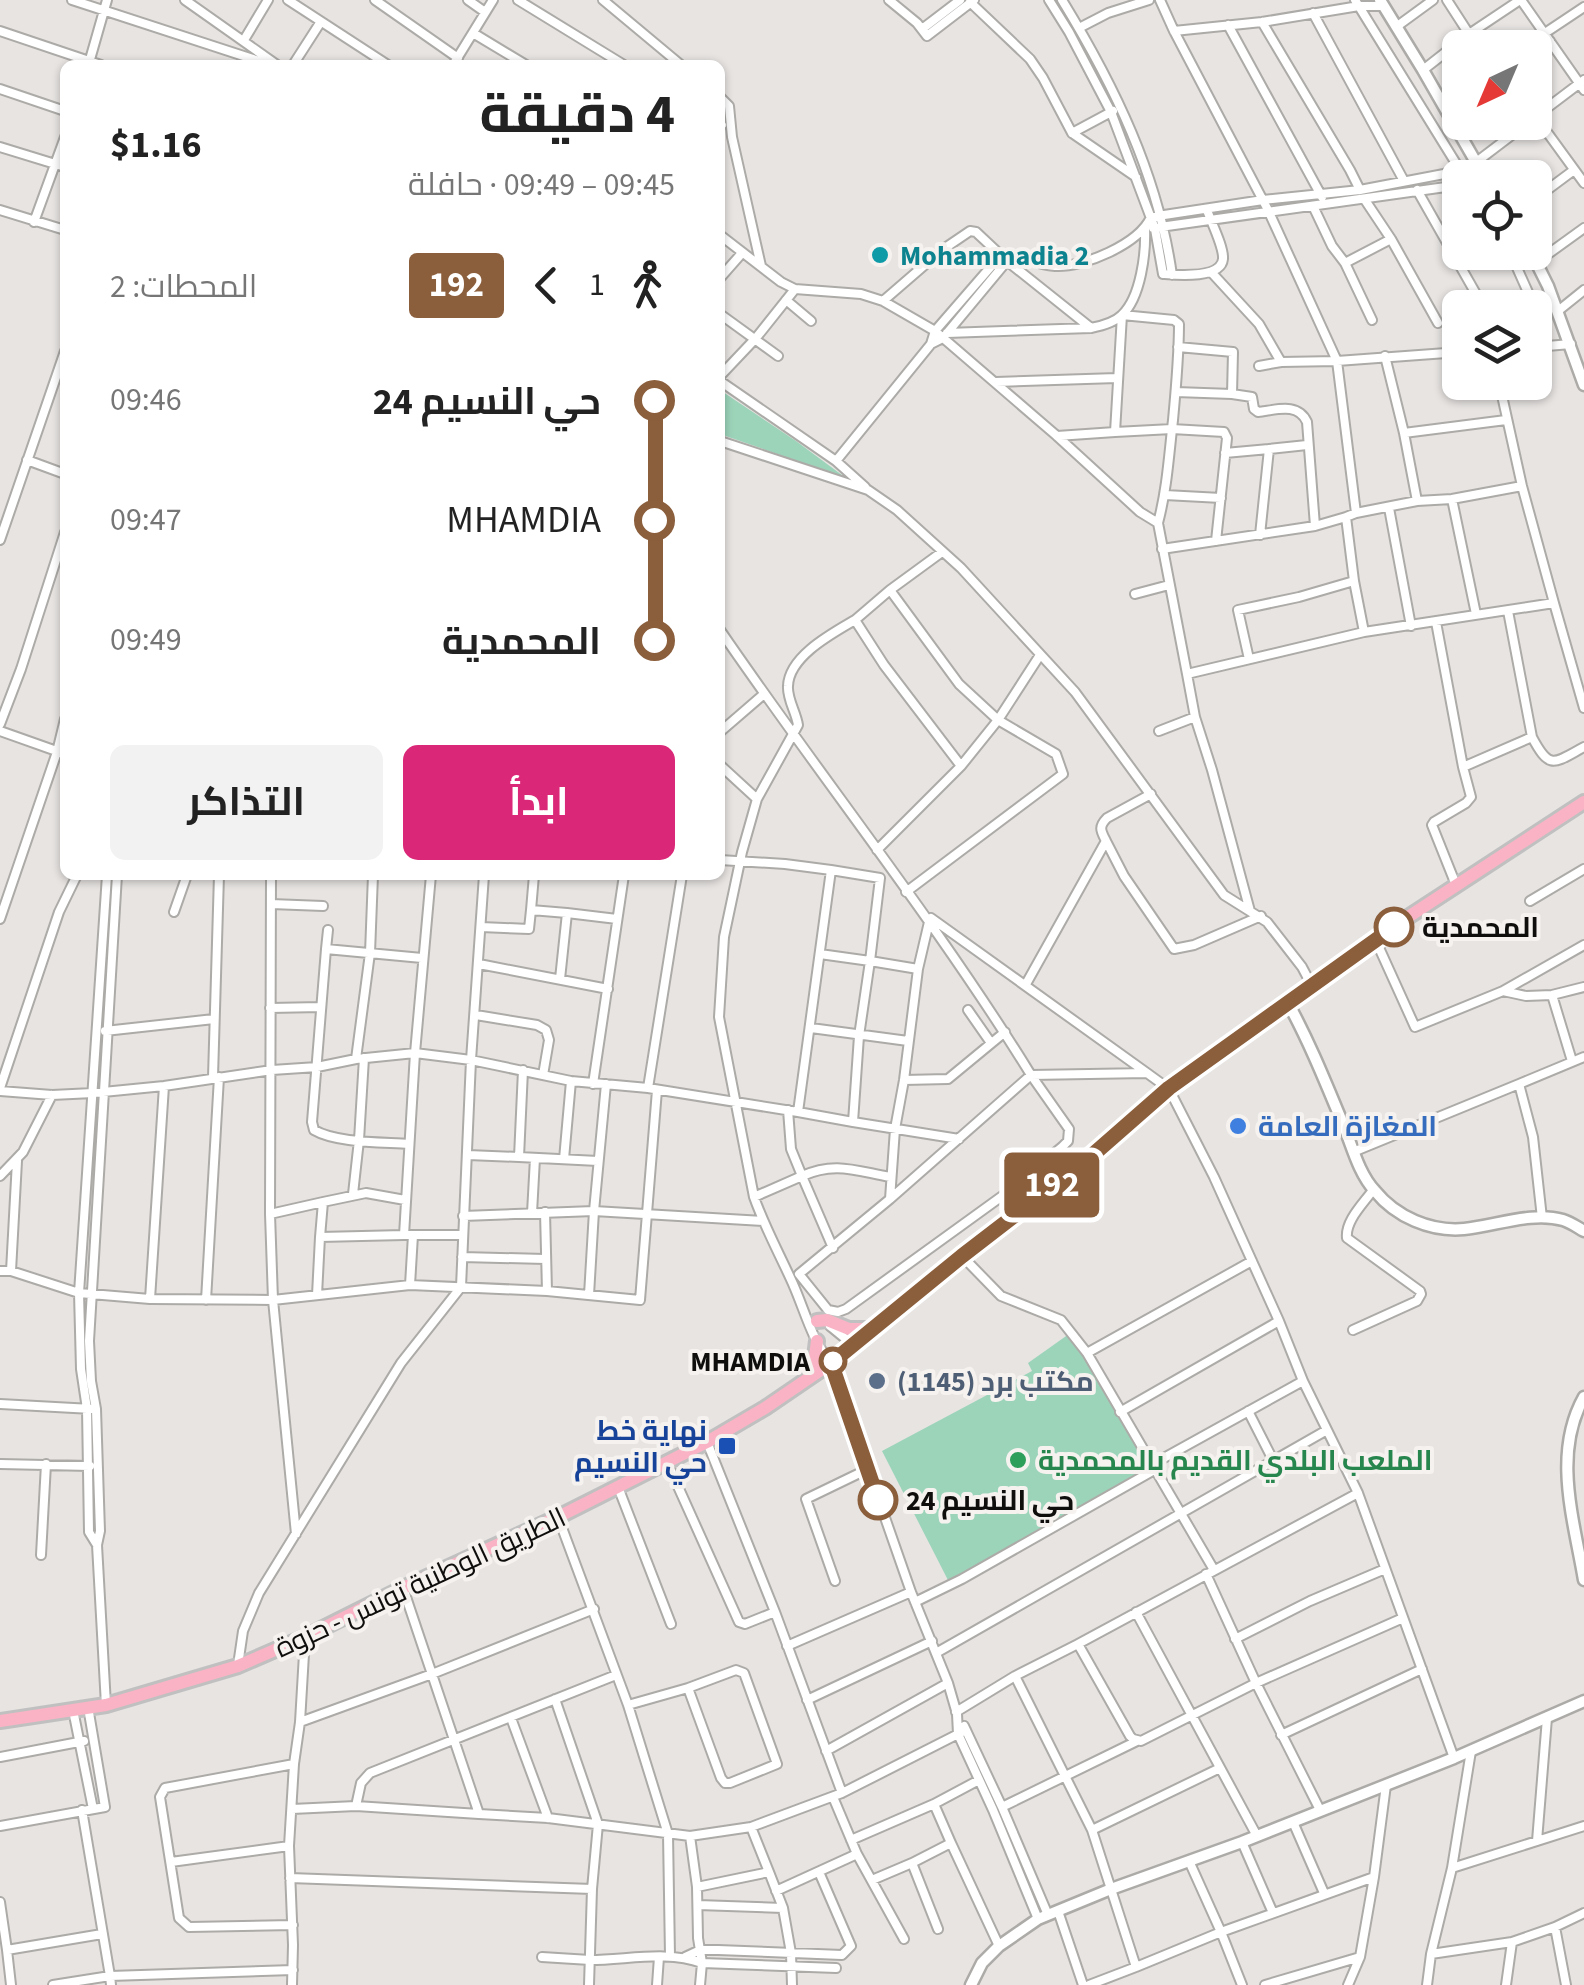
<!DOCTYPE html>
<html lang="ar">
<meta charset="utf-8">
<style>
:root{--surface:#fff;--page:#f2f2f2;--text:#222;--muted:#767676;--accent:#db2777}
body{margin:0;font-family:"Source Sans 3",Cairo,sans-serif;background:var(--page);color:var(--text);direction:rtl;height:100vh;display:flex;flex-direction:column;font-size:38px;white-space:nowrap}
*{box-sizing:border-box;margin:0}
p{font-size:32px;color:var(--muted)}
.icon{flex:none;width:55px;height:55px;fill:none;stroke:currentColor;stroke-width:2;stroke-linecap:round;stroke-linejoin:round}
.map{position:relative;flex:1;overflow:hidden;direction:ltr}
.side{position:absolute;left:60px;top:60px;width:665px;height:820px;display:flex;flex-direction:column;background:var(--surface);border-radius:15px;box-shadow:0 2px 8px #0004;direction:rtl}
.side>*{flex:none}
.badge{padding:0 20px;border-radius:8px;font-size:35px;line-height:65px}
.needle{width:65px;rotate:224deg}
.buttons{position:absolute;left:1442px;top:30px;display:grid;gap:20px}
.buttons a{display:grid;place-items:center;width:110px;height:110px;border-radius:15px;background:var(--surface);box-shadow:0 2px 8px #0004;font-size:50px}
.map>.badge{position:absolute;translate:-50% -50%;box-shadow:0 0 0 5px #fff}
.legs{display:flex;align-items:center;gap:15px;height:110px;padding:0 50px;font-size:32px}
.legs p{margin-inline-start:auto}
.summary{display:flex;align-items:center;justify-content:space-between;height:170px;padding:0 50px}
h1{font-size:55px;font-weight:700;line-height:75px}
.action{display:flex;gap:20px;margin-top:auto;padding:20px 50px}
.action a{flex:1;height:115px;border-radius:15px;background:var(--accent);color:#fff;font-size:40px;font-weight:700;line-height:115px;text-align:center}
.action a+a{background:var(--page);color:var(--text)}
ul{padding:0 50px;list-style:none}
li{display:flex;align-items:center;gap:35px;height:120px;font-size:38px}
li i{display:grid;place-items:center;width:15px;height:100%;margin:0 12px;background:currentColor}
li i::after{content:'';width:25px;height:25px;margin:-12px;border:8px solid;border-radius:50%;background:var(--surface)}
li p{margin-inline-start:auto}
li:first-child i{background:linear-gradient(#0000 50%,currentColor 0)}
li:last-child i{background:linear-gradient(currentColor 50%,#0000 0)}
.map>svg:first-child{display:block}
</style>
<div class="map">
<svg width="1584" height="1985" viewBox="0 0 1584 1985">
<rect width="100%" height="100%" fill="#e7e4e2"/>
<path fill="#9cd4ba" d="M720,390L796,441L846,478L720,434Z
M1069,1334L1155,1468L950,1584L882,1451L1032,1371L1028,1363Z"/>
<g fill="none" stroke-linecap="round" stroke-linejoin="round">
<defs>
<path id="minor" d="M72,0L265,63
M185,0L277,65
M288,0L388,65
M375,0L458,58
M468,0L485,12
M518,0L624,65
M603,0L681,65
M889,0L917,23L927,36L974,0
M1049,0L1069,32L1111,112L1155,229L1163,274C1177,275 1221,279 1223,259C1224,247 1211,222 1207,210
M1062,0C1114,85 1158,175 1172,275
M1160,0L1174,31L1268,210L1337,361L1356,513
M1355,0L1465,178
M1447,0L1478,48
M1521,0L1584,90
M970,2L1030,59L1043,78L1072,133L1136,177
M1313,13L1404,181
M1262,22L1350,170L1360,190
M1228,25L1322,197
M1396,27L1433,0
M1079,28L1108,13L1149,0
M922,29L960,0
M0,31L101,65
M1174,31L1262,22L1359,6H1383
M473,33L526,65
M1545,33L1584,7
M244,40L268,0
M1535,52L1550,41
M89,63L107,0
M293,65L320,23
M453,65L493,0
M1423,70L1469,34L1520,0
M0,89L65,111
M720,97L729,106L732,137L761,266
M1535,117L1584,80
M1536,117L1584,183
M720,123L722,125
M1072,133L1113,111
M0,147L65,167
M1417,190L1484,308
M1535,199L1574,170
M1365,200L1391,239L1438,323
M1313,206L1332,246L1345,263L1372,320
M0,210L65,230
M34,222L65,137
M1153,228L1460,185
M720,235L781,282L795,289L861,294L883,301L935,331L1057,436L1140,512L1158,523L1187,674
M1510,252L1535,308
M1537,262L1584,228
M1345,263L1391,239
M1212,273L1259,324L1281,362
M720,278L742,253
M786,300L811,321
M883,301L942,250L970,231L976,232L1007,261L1091,328
M1535,308L1544,333
M1558,311L1584,290
M720,314L778,356
M947,333L1091,328C1101,326 1115,322 1122,315C1141,297 1146,253 1145,228
M931,344L935,331L1001,255L1008,254C1023,258 1039,265 1055,266C1083,268 1139,244 1151,217L1263,200L1360,190L1444,174L1475,163L1529,122
M1535,347L1571,344
M1259,366L1281,362L1337,361L1460,352
M720,376L756,338L795,289
M720,381L836,461L865,487
M996,382L1117,378
M1499,382L1522,486L1554,603
M1176,392L1232,394L1233,352L1178,347
M1232,394L1252,397L1254,409L1258,412C1276,410 1298,402 1307,422L1315,526
M1404,433L1506,420
M1057,436L1115,432
M720,441L868,490L897,510L961,568L1075,692L1224,895L1267,922L1302,967L1312,986
M1225,453L1269,449
M27,460L65,474
M836,461L931,344L943,338L1007,261L1008,254
M1165,495L1221,498
M1452,499L1476,614
M1417,501L1452,499L1522,486
M1389,508L1411,626
M1158,523C1167,489 1169,455 1173,420C1176,388 1179,356 1179,324L1174,320L1122,315L1115,432L1172,429L1224,432L1227,438L1216,541
M1260,535L1269,449L1307,445
M0,540L65,351
M1162,549L1315,526L1346,517
M890,590L959,684L998,720L961,766
M1135,594L1169,585
M1508,611L1532,737
M1436,622L1463,767
M720,630C822,779 936,921 1031,1075L1147,1073L1169,1089L1214,1177L1279,1321L1303,1381
M1364,632L1554,603L1584,708
M1249,659L1238,610L1299,597L1354,581
M0,724L21,669L65,532
M0,731L65,754
M1159,731L1195,717
M720,732L764,694
M720,765L757,799L742,852L724,937L719,1017L754,1197C765,1228 780,1255 793,1284C805,1311 812,1341 831,1363L911,1592L948,1683L957,1714L958,1734L993,1810L1038,1919
M757,799L798,725C796,712 787,699 788,686C789,656 833,633 855,620
M1106,841L1124,876L1174,949L1194,945L1261,916
M877,850L961,766L884,665L855,620L890,590L942,552
M720,860L785,864L831,870L798,1112L853,1122L859,1036L870,961L918,969L904,1080L895,1129L890,1199L799,1274L828,1310L838,1312L846,1309L1005,1194L1062,1147L1068,1141L1069,1129L1031,1075L890,1199
M271,875L270,1214L273,1300L296,1534
M431,875L415,1053L404,1235H462
M1456,885L1432,825L1434,822L1466,803L1471,797L1463,767L1532,737C1550,771 1554,763 1584,747
M906,892L1063,774L1056,754L998,720L1040,655
M1530,901L1584,869
M271,904L323,906
M531,910L534,875
M1250,911L1212,770L1195,717L1187,674L1364,632L1354,581L1346,517L1356,513L1417,501L1404,433L1385,356
M174,912L187,875
M567,913L617,919
M931,918L1147,1073
M0,919L57,752L65,719
M481,927L529,929L531,910L567,913L560,979
M328,930L326,949L422,958
M1376,941L1415,1027L1503,991L1526,996L1552,995L1584,987
M326,949C321,1006 317,1064 312,1122L314,1130C336,1143 382,1142 409,1144
M820,954L870,961L880,878L831,870
M479,964L608,989
M918,969L929,922
M1026,984L1106,841C1101,831 1098,827 1107,818L1151,794
M1503,991L1584,945
M1552,995L1572,1061
M270,1008L321,1007
M968,1010L991,1043
M476,1015L537,1025L546,1030L549,1040L543,1075
M811,1028L908,1041
M105,1031L214,1019
M356,1059L370,953L373,875
M523,1070L519,1157L598,1161
M213,1077L219,875
M904,1080L948,1079L1005,1032
M593,1084L624,875
M0,1088L59,912L77,875
M648,1088L682,875
M0,1091L52,1095L93,1093L164,1086L272,1070L317,1067L356,1059L415,1053L471,1060L571,1081L648,1088L798,1112
M853,1122L959,1139
M1353,1152L1519,1084
M468,1155L519,1157
M564,1159L571,1081
M0,1176L23,1152L52,1095
M353,1194L359,1140L364,1058
M754,1197L802,1176L791,1149L788,1110
M323,1202L366,1193L405,1200
M545,1212L547,1291
M532,1213L535,1158
M270,1214L323,1202L320,1237L404,1235
M463,1216L594,1211L763,1221
M1542,1218L1533,1137L1519,1084L1584,1057
M833,1248L802,1176C835,1161 856,1171 890,1177
M962,1256L1001,1296L1061,1320L1087,1353
M462,1257L545,1259
M0,1271H11L79,1293L150,1299L273,1300L410,1285L547,1291L640,1300L657,1090
M11,1271L17,1161
M410,1285L413,1235
M317,1295L320,1237
M589,1295L594,1211L606,1084
M150,1299L164,1086
M206,1300L219,1077
M830,1326L852,1344
M1353,1330L1417,1301L1421,1294L1420,1291L1347,1238C1345,1221 1363,1204 1373,1190
M0,1404L92,1409
M1248,1411L1274,1462
M1120,1412L1279,1321
M707,1442L775,1612L842,1793
M667,1462L739,1622L745,1624L775,1612
M0,1464L90,1466
M1153,1464L1303,1381L1358,1493L1454,1758
M618,1487L671,1624
M558,1517L628,1705L668,1834L670,1956
M97,1545L89,1532L87,1409L81,1369L79,1293L107,875
M41,1555L46,1464
M1214,1570L1087,1353L1252,1261
M1206,1574L1256,1683L1320,1810
M835,1581L806,1499L866,1470
M403,1588L479,1814L548,1818L690,1836L697,1887L698,1938L702,1963L700,1985
M915,1602L962,1579L1156,1469
M1136,1612L1257,1836
M1235,1639L1310,1601L1385,1569
M1078,1644L1130,1736L1133,1739L1141,1741L1256,1683L1403,1618
M787,1646L911,1592
M936,1653L1327,1430
M238,1665L243,1631L259,1593L401,1363L461,1287L471,1060L484,875
M736,1670L744,1673L777,1764L730,1783H725L721,1778L688,1688Z
M1015,1676L1092,1830L1220,1768
M555,1699L598,1824L592,1889L589,1985
M807,1700L932,1641
M106,1705L97,1545L100,1531L96,1409L91,1381L89,1341L117,875
M628,1705L688,1688
M73,1710L93,1809
M956,1712L1015,1676L1078,1644L1358,1493
M511,1718L548,1818
M300,1722L432,1674L594,1609
M964,1726L1002,1807L1048,1915
M1281,1735L1422,1669
M826,1751L948,1683
M0,1757L84,1741
M356,1806L361,1783L370,1773L616,1675
M1002,1807L1137,1741
M292,1809L356,1806L479,1814
M1293,1822L1324,1893
M0,1826L105,1807L88,1707
M751,1827L769,1872
M690,1836L751,1827L842,1793L966,1730
M851,1840L934,1804
M1537,1841L1547,1718
M1242,1842L1273,1913
M951,1843L999,1946
M857,1854L904,1939
M171,1862L289,1846
M1452,1868L1584,1826
M290,1878L592,1889
M872,1880L912,1863
M697,1887L769,1872L783,1908
M776,1891L857,1854L833,1797
M0,1902L7,1950
M698,1905L783,1908L791,1953L792,1985
M1058,1911L1083,1985
M293,1925L189,1927L179,1918L160,1797L165,1788L294,1764
M1555,1927L1566,1985
M938,1929L912,1863L951,1843L934,1804L979,1780
M1431,1954L1452,1868L1471,1751
M542,1957C558,1958 574,1959 590,1960C627,1960 667,1950 702,1963L836,1968
M685,1957L700,1950H718L842,1955L851,1946L819,1872
M1360,1957L1374,1877
M1136,1967L1221,1932L1189,1861
M11,1985L7,1950L102,1934
M53,1985L110,1976L82,1810
M111,1985L110,1976L293,1970
M292,1985L293,1945L289,1846L294,1764L300,1722L305,1637
M657,1985L659,1957
M1089,1985L1136,1967L1092,1830
M1242,1985L1221,1932L1374,1877L1386,1785
M1265,1985L1360,1957L1348,1985
M1427,1985L1431,1954L1512,1942L1555,1927L1584,1913
M1506,1985L1512,1942"/>
<path id="tertiary" d="M1380,0L1423,70L1485,178
M1531,252L1548,286L1584,385
M1288,1003C1310,1043 1327,1086 1345,1129C1353,1150 1360,1175 1375,1191C1396,1217 1431,1232 1464,1229C1496,1226 1532,1211 1563,1220C1570,1222 1577,1227 1584,1231
M1584,1397C1552,1454 1574,1520 1584,1580
M971,1985L982,1963L999,1946L1038,1919L1111,1889L1242,1842L1454,1758L1584,1701"/>
<path id="primary" d="M817,1321L827,1320L849,1329H871
M809,1377L814,1364L817,1341
M0,1721L106,1705L238,1666L305,1637L403,1588L558,1517L707,1442L765,1408L831,1363L962,1256L1088,1159L1169,1089L1405,919L1584,802"/>
</defs>
<use href="#minor" stroke="#adaba8" stroke-width="12"/>
<use href="#tertiary" stroke="#adaba8" stroke-width="15"/>
<use href="#primary" stroke="#c1c0c0" stroke-width="18"/>
<use href="#minor" stroke="#fff" stroke-width="8"/>
<use href="#tertiary" stroke="#fff" stroke-width="10"/>
<use href="#primary" stroke="#fab3c5" stroke-width="12"/>
</g>
<g fill="none" stroke-linecap="round" stroke-linejoin="round">
<defs>
<path id="line-1" d="M878,1500L831,1363L962,1256L1088,1159L1169,1088L1394,927"/>
</defs>
<use href="#line-1" stroke="#fff" stroke-width="22"/>
<use href="#line-1" stroke="#8b5e3c" stroke-width="15"/>
</g>
<circle fill="#0f9aa8" stroke="#f5f2ef" stroke-width="4" cx="880" cy="255" r="10"/>
<g fill="#fff" stroke="#8b5e3c" stroke-width="5">
<circle cx="1394" cy="927" r="18"/>
<circle cx="833" cy="1361" r="12"/>
<circle cx="878" cy="1500" r="18"/>
</g>
<circle fill="#3f7fe0" stroke="#f5f2ef" stroke-width="4" cx="1238" cy="1126" r="10"/>
<circle fill="#5c6f8a" stroke="#f5f2ef" stroke-width="4" cx="877" cy="1381" r="10"/>
<rect fill="#1a4fb4" stroke="#f5f2ef" stroke-width="4" x="717" y="1436" width="20" height="20" rx="5"/>
<circle fill="#2e9e5b" stroke="#f5f2ef" stroke-width="4" cx="1018" cy="1460" r="10"/>
<g text-anchor="middle" stroke-width="8" stroke-linejoin="round" paint-order="stroke">
<g font-size="28" font-weight="bold" fill="#0d838f" stroke="#f5f2ef" text-anchor="start">
<text x="900" y="265">Mohammadia 2</text>
</g>
<g font-size="28" font-weight="bold" fill="#0f0e0d" stroke="#f5f2ef" text-anchor="start">
<text x="1422" y="937">المحمدية</text>
<text x="810" y="1371" text-anchor="end">MHAMDIA</text>
<text x="906" y="1510">حي النسيم 24</text>
</g>
<g font-size="28" font-weight="bold" fill="#366cbe" stroke="#f5f2ef" text-anchor="start">
<text x="1258" y="1136">المغازة العامة</text>
</g>
<g font-size="28" font-weight="bold" fill="#4e5e75" stroke="#f5f2ef" text-anchor="start">
<text x="897" y="1391">مكتب برد (1145)</text>
</g>
<g font-size="28" font-weight="bold" fill="#164399" stroke="#f5f2ef" text-anchor="end">
<text x="707" y="1440">نهاية خط<tspan x="707" dy="32">حي النسيم</tspan></text>
</g>
<g font-size="28" font-weight="bold" fill="#27864d" stroke="#f5f2ef" text-anchor="start">
<text x="1038" y="1470">الملعب البلدي القديم بالمحمدية</text>
</g>
<g font-size="28" fill="#0f0e0d" stroke="#f5f2ef">
<text transform="translate(420 1582) rotate(-25)" y="10">الطريق الوطنية تونس - حزوة</text>
</g>
</g>
</svg>
<div class="buttons">
<a><svg class="needle" viewBox="-14 -14 28 28"><path d="M0-13l5 13h-10z" fill="#e53935"/><path d="M0 13l5-13h-10z" fill="#767676"/></svg></a>
<a><svg class="icon" aria-label="locate" viewBox="0 0 24 24"><circle cx="12" cy="12" r="6"/><path d="M12 2v4M12 18v4M2 12h4M18 12h4"/></svg></a>
<a><svg class="icon" aria-label="layers" viewBox="0 0 24 24"><path d="M12 4l9 5-9 5-9-5zM3 14l9 5 9-5"/></svg></a>
</div>
<b class="badge" style="left:1052px;top:1185px;background:#8b5e3c;color:#fff">192</b>
<section class="side">
<div class="summary"><div><h1>4 دقيقة</h1><p>09:45 – 09:49 · حافلة</p></div><b>$1.16</b></div>
<div class="legs"><svg class="icon" aria-label="walk" viewBox="0 0 24 24"><circle cx="13" cy="4" r="2"/><path d="M13 8l-2 6 4 7M11 14l-3 7M7 12l3-4h3l4 4"/></svg>1<svg class="icon" aria-label="back" viewBox="0 0 24 24"><path d="M15 5l-7 7 7 7"/></svg><b class="badge" style="background:#8b5e3c;color:#fff">192</b><p>المحطات: 2</p></div>
<ul>
<li><i style="color:#8b5e3c"></i><b>حي النسيم 24</b><p>09:46</p></li>
<li><i style="color:#8b5e3c"></i><span>MHAMDIA</span><p>09:47</p></li>
<li><i style="color:#8b5e3c"></i><b>المحمدية</b><p>09:49</p></li>
</ul>
<div class="action"><a>ابدأ</a><a>التذاكر</a></div>
</section>
</div>
